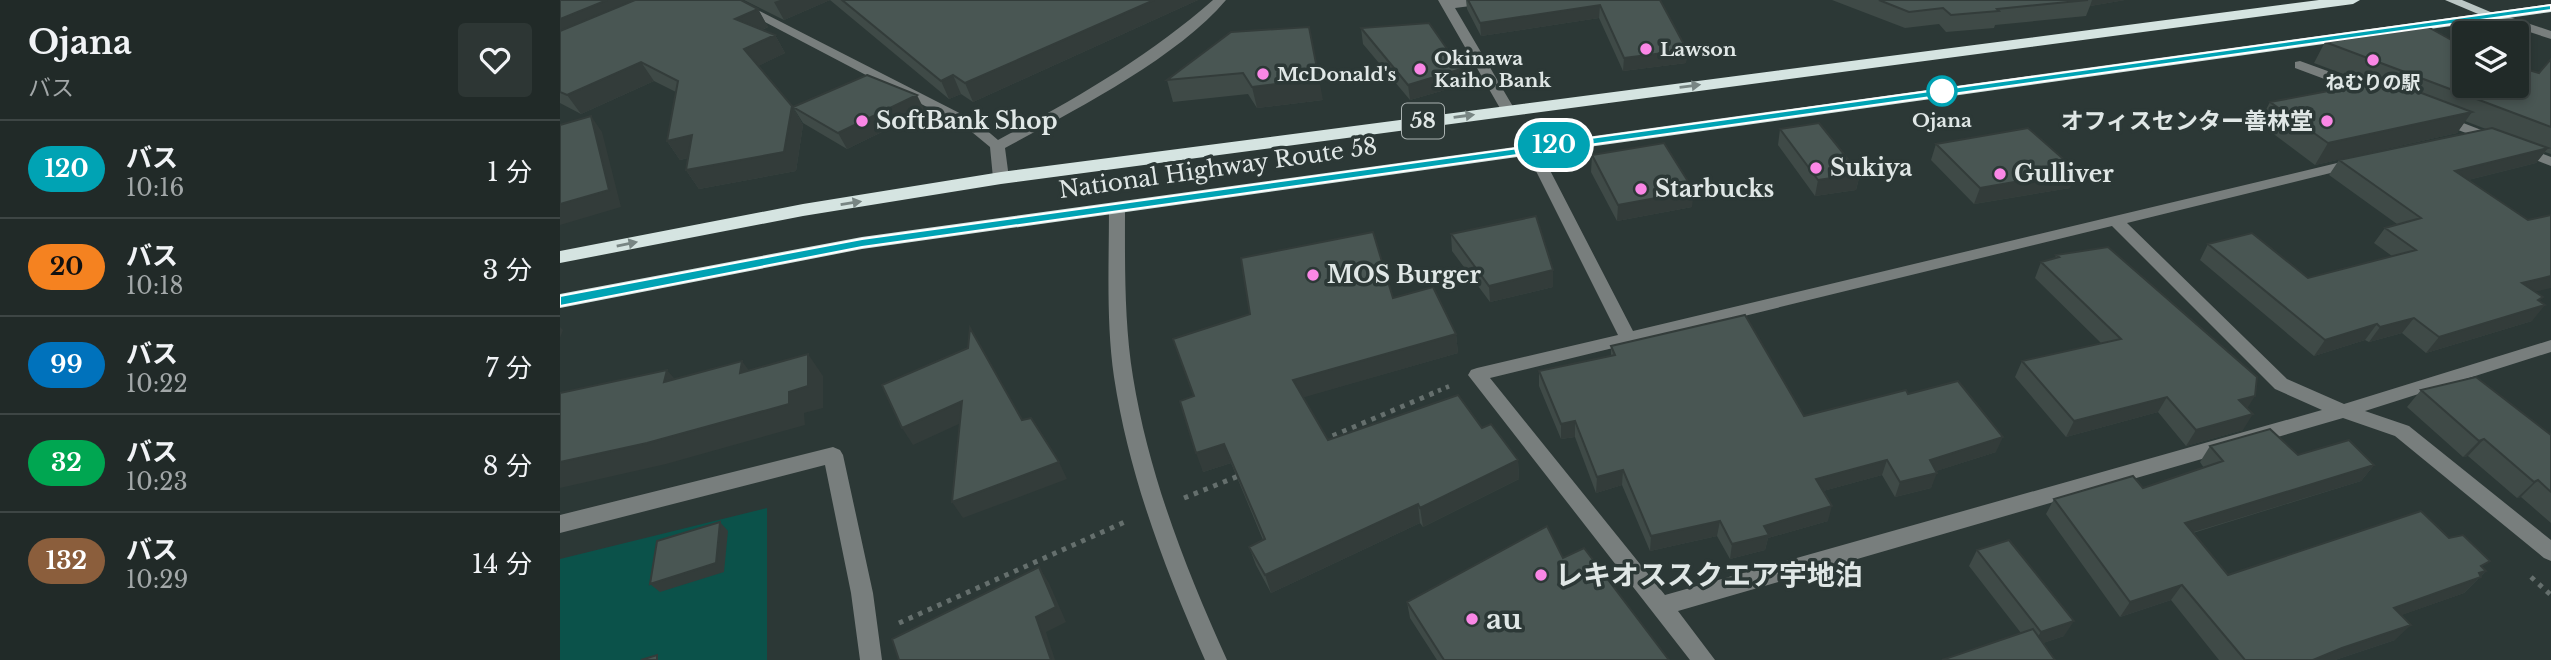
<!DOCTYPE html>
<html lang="ja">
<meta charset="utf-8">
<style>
:root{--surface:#212a28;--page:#2d3634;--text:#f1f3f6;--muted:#a2a7a8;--line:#3e4645}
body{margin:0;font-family:"Libre Baskerville","Noto Sans JP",serif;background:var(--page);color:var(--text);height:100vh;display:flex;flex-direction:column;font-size:26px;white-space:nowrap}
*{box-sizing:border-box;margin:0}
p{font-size:23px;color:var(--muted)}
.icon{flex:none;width:38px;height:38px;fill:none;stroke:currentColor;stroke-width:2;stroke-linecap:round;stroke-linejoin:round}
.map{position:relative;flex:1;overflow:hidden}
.panel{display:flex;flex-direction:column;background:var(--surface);width:560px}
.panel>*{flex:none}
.badge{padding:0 14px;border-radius:23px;font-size:24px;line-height:46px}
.tools{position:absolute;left:1892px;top:21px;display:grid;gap:14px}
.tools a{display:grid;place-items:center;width:77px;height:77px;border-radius:7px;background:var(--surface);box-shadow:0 4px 10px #0003,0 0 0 2px var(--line);font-size:35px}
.map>.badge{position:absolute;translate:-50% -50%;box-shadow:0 0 0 4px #fff}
.round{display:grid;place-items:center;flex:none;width:74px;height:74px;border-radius:7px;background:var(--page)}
.overview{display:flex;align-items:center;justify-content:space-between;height:119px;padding:0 28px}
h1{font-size:33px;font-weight:700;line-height:52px}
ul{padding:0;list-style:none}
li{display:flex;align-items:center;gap:21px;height:98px;padding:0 28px;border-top:2px solid var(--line)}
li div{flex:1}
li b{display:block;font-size:26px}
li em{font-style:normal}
li .badge{min-width:77px;font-weight:700;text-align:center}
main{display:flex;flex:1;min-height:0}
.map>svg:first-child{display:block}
</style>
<main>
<section class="panel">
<div class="overview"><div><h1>Ojana</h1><p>バス</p></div><a class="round"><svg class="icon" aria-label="heart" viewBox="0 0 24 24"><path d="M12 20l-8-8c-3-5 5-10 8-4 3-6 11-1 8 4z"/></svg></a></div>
<ul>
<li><span class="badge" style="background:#00a3b4;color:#fff">120</span><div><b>バス</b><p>10:16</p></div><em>1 分</em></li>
<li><span class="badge" style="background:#f58220;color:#111">20</span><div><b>バス</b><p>10:18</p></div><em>3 分</em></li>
<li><span class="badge" style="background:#0072bc;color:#fff">99</span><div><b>バス</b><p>10:22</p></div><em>7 分</em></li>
<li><span class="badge" style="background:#00a651;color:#fff">32</span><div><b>バス</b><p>10:23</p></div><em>8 分</em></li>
<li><span class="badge" style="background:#8b5e3c;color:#fff">132</span><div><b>バス</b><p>10:29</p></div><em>14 分</em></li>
</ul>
</section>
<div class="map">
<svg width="1991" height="660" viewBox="0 0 1991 660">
<rect width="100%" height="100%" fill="#2c3836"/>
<path fill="#0b524a" d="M207,508V660H0V559Z"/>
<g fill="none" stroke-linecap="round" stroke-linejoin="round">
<path stroke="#656f6d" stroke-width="4.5" stroke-dasharray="3.5 5" stroke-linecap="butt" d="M870,394L890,386"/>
<path stroke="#656f6d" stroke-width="5" stroke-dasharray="4.5 6" stroke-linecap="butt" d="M763,440L874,393
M624,498L681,475
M1971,577L1991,595
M339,623L567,521"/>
<path fill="#787e7d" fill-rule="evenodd" d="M163,0H178L417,122L438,140C514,100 588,57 653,0H666C616,59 513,111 445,148L449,178L441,183L433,178L430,147L407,128Z
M878,0H932L926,4L895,8L955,110L953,113H943L941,110Z
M1934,12L1991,31V39L1930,19L1928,16Z
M1740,61L1820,90L1822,93L1820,96H1810L1735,68V62Z
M1880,114L1991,157V166L1875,121V115Z
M972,145L979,149L1073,331L1798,158L1803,159L1805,162L1803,165L1567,223L1727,379L1784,404L1991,340V352L1805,411L1849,426L1991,540V561L1984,558L1835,436L1783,418L1118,611L1155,660H1130L908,375L911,370L917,368L1058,335L965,149ZM1552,226L1715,389L1762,410L1105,595L930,378Z
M557,202L565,207C565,264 564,321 573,377C589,476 626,569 667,660H645C605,569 569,476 554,377C546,321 549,264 549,207Z
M273,447L280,450L283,455L313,593L322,660H300L291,593L265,465L0,533V515Z"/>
<path fill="#bbc7c5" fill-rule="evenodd" d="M1885,0H1902L1940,16L1934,20L1930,19Z"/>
<path fill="#d5e4e1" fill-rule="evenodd" d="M1759,0H1800L1793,4L441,184L243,216L0,263V251L243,204L441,172Z
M1991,4V12L302,249L0,308V294L302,237Z"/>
</g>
<path fill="#3f4a47" d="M0,0L198,9L208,27L202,30L215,35L225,53L198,66L232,106L243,125L236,171L139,189L126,170L128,158L120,160L107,141L116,92L94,81L21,114L0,103Z
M184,0H638L413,102L401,94L389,99L270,0L224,20Z
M906,0H1100L1127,50L1126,63L1063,71L1039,18L921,36L907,9Z
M1272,0H1565L1530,6L1526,16L1435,25L1434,28L1386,32L1379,24L1345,28Z
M801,28L901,69L902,85L850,100L803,44Z
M671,32L763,100L697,108L688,94L613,102L607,80Z
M1765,42L1904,86L1979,73L1991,59V154L1985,152L1976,163L1908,180L1979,301L1972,321L1866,353L1842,333L1809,342L1805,340L1754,356L1640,260L1648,244L1748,278L1832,256L1814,243L1825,228L1837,224L1769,175L1779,160L1926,129L1905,121L1897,133L1755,165L1699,123L1710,102L1807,83L1754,63Z
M233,107L365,111L287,149L243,123Z
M1220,129L1300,174L1296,190L1255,196L1218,145Z
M1376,144L1510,188L1414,204L1371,160Z
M1032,155L1132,207L1057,221L1031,172Z
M891,234L993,270V287L930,302L892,251Z
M1496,255L1687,408L1683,430L1626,446L1598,412L1506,437L1455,377L1462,361L1541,343L1475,278L1481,262L1495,259Z
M833,298L896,334L898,353L743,397L768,440L922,428L958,460L959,479L863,527L860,523L711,593L696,565L689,547L703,540L671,463L643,472L633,396Z
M1051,346L1244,416L1348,394L1436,452L1376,471L1371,488L1335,497L1322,475L1263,491L1268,521L1208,538L1205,550L1170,559L1157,536L1090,551L1062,485L1036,493L1015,437L1001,439L979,386V371L1051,356Z
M1861,390L1991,435V523L1961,497L1957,498L1908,456L1903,457L1847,407Z
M1650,446L1738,455L1814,465L1801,481L1633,533L1668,575L1889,538L1926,571L1904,593L1841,615L1835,640L1775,660H1659L1611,600L1560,617L1486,514L1494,499L1583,488L1644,468L1640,462Z
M1417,550L1504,636L1483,643L1461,633L1409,566Z
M1003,558L1109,660H877L850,618L847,602Z"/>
<path fill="#333c3a" d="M47,0H102L0,42V19Z
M220,0H270L224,20L214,2Z
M594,0H638L413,102L405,83Z
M1532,0H1565L1530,6Z
M1040,5L1039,18L921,36L920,23Z
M198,9L208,27L186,37L175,19Z
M215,35L225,53L194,68L184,49Z
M1127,50L1126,63L1063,71L1064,58Z
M81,62L94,81L21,114L7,95Z
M901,69L902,85L850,100L848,85Z
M393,75L401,94L389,99L381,81Z
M759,79L763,100L697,108L692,87Z
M357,95L365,111L287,149L278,133Z
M232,106L243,125L236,171L139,189L126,170Z
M1912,112L1897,133L1755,165L1768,143Z
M31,116L42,132L61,207L0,225V204Z
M132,135L145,154L120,160L107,141Z
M1988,148L1976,163L1884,186L1895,171Z
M1517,171L1510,188L1414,204L1420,188Z
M1300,174L1296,190L1255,196L1258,180Z
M1134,191L1132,207L1057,221L1058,205Z
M993,270V287L930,302L929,286Z
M1991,276V288L1949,298L1962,283Z
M1983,297L1972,309L1985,305L1972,321L1866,353L1879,337Z
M1854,318L1842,333L1809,342L1820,327Z
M1817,324L1805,340L1754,356L1765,340Z
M0,327L3,330L0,338Z
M896,334L898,353L738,399L733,380Z
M248,354L263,376V408L244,413L245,425L106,464L0,488V462L229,392Z
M182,361L198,383L180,373Z
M107,370L125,391L104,382Z
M1695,396L1685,412L1679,400Z
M1607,397L1598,412L1506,437L1514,421Z
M402,401L412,418L353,445L342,428Z
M1693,414L1683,430L1626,446L1636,430Z
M1015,421V437L1001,439V424Z
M1443,437L1436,452L1364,475L1370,460Z
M1924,439L1908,456L1903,457L1919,441Z
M664,444L671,463L643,472L636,453Z
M958,460L959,479L863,527L860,508Z
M1327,460L1322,475L1252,494L1256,479Z
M499,462L507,479L403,518L392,502Z
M1814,465L1801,481L1614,538L1625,523Z
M1063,470L1062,485L1036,493L1037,477Z
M1377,473L1371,488L1335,497L1340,482Z
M1978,480L1961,497L1957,498L1974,482Z
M858,504L860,523L711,593L705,575Z
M1272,506L1268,521L1208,538L1205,550L1170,559L1172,544L1204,526Z
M1160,521L1157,536L1090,551L1091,536Z
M160,522L168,531L164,572L100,592L90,584Z
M479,567L489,583L506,622L486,632L495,660H491L476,617Z
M1926,571L1904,593L1819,623L1834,608Z
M1622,585L1611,600L1560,617L1570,602Z
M1514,621L1504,636L1471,647L1481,632Z
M1851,625L1835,640L1775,660H1753L1782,648Z"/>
<path fill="#495653" stroke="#333c3a" stroke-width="2" d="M0,0H47L0,19Z
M75,0H181L198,9L175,19L215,35L184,49L232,106L224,152L126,170L132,135L107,141L118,81L81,62L7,95L0,92V31Z
M282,0H594L405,83L393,75L381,81Z
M908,0H1100L1127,50L1064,58L1040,5L920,23Z
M1319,0H1528L1437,9L1439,11L1391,15L1383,8L1349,12Z
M869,23L901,69L848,85L801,28Z
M749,27L759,79L692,87L683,73L607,80L671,32Z
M1868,27L1904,47V86H1956V66L1979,73L1991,59V127L1765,42Z
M307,75L357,95L278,133L233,107Z
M1827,80L1912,112L1768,143L1710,102Z
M31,116L49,190L0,204V125Z
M1259,123L1300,174L1258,180L1220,129Z
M1468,128L1517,171L1420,188L1376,144Z
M1932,128L1988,148L1895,171L1968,220L1991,215V276L1962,283L1983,297L1978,300L1985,305L1879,337L1854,318L1820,327L1817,324L1765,340L1648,244L1692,233L1748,278L1856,250L1825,228L1861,218L1779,160Z
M1104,143L1134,191L1058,205L1032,155Z
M976,216L993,270L929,286L891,234Z
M813,232L833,298L873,287L896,334L733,380L768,440L898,395L922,428L931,424L958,460L860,508L858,504L705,575L689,547L705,539L664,444L636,453L620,401L634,396L613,339L690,314L681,258Z
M1548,247L1697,377L1695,396L1679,400L1693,414L1636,430L1607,397L1514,421L1462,361L1561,339L1481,262L1499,257L1496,255Z
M1185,315L1244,416L1346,390L1348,394L1398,381L1443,437L1370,460L1377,473L1340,482L1327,460L1256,479L1272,506L1204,526L1209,535L1172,544L1160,521L1091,536L1063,470L1037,477L1015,421L1001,424L979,371L1055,355L1051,346Z
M410,328L462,420L471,418L499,462L392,502L402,401L342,428L322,385L408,348Z
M248,354V386L229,392V404L87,443L0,462V393L107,370L104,382L182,361L180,373Z
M1916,377L1991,435V492L1978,480L1974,482L1924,439L1919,441L1861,390Z
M1710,429L1738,455L1789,440L1814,465L1625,523L1668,575L1861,511L1889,538L1903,535L1930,561L1921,566L1926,571L1919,573L1921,577L1834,608L1851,625L1782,648L1753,660H1685L1622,585L1570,602L1494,499L1573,476L1583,488L1663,461L1650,446Z
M160,522L156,563L90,584L97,541Z
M987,526L1003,558L1024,548L1109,660H884L847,602Z
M1449,540L1514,621L1481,632L1417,550Z
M479,567L496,607L476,617L491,660H339L332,639Z
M1473,629L1495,660H1382Z
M97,655V660H81Z"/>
<defs><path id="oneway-solid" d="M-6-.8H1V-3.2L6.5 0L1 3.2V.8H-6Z" transform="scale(1.75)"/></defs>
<g fill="#788583">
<use href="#oneway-solid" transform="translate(1130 86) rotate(-7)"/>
<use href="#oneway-solid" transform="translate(904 116) rotate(-8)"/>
<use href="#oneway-solid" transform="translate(291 203) rotate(-9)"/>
<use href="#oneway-solid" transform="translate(67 244) rotate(-11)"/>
</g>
<path fill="#00a3b4" stroke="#fff" stroke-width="2" d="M1991,5V10L302,247L0,306V296L302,239Z"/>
<g fill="#fa87e6" stroke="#2c3836" stroke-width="2.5">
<circle cx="1086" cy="49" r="7"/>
<circle cx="1813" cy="60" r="7"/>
<circle cx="860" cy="69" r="7"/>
<circle cx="703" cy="74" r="7"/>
<circle cx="302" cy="121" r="7"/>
<circle cx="1767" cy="121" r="7"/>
<circle cx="1256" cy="168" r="7"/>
<circle cx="1440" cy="174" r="7"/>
<circle cx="1081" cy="189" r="7"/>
<circle cx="753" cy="275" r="7"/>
<circle cx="981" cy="575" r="7"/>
<circle cx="912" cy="619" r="7"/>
</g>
<circle fill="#fff" stroke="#00a3b4" stroke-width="3.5" cx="1382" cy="91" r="14"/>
<g text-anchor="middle" stroke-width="7" stroke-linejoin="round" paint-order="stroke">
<g font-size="19" font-weight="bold" fill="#e0e7e6" stroke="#2c3836" text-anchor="start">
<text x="1100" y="56">Lawson</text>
<text x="874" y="65">Okinawa<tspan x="874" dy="22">Kaiho Bank</tspan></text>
<text x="717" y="81">McDonald's</text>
<text x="1813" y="89" text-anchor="middle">ねむりの駅</text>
</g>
<g font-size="19" font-weight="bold" fill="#e0e7e6" stroke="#2c3836">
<text x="1382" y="127">Ojana</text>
</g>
<rect fill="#2c3836" stroke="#aab2b1" stroke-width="2" x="842" y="103.5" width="42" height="35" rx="5"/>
<g font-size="21" font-weight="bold" fill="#e0e7e6">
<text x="863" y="128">58</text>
</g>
<g font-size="23" font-weight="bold" fill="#e0e7e6" stroke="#2c3836" text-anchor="start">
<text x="316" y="129">SoftBank Shop</text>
<text x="1753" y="129" text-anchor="end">オフィスセンター善林堂</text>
<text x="1270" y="176">Sukiya</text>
<text x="1454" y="182">Gulliver</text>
<text x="1095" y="197">Starbucks</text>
<text x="767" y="283">MOS Burger</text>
</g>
<g font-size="23" fill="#e0e7e6" stroke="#2c3836">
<text transform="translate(658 168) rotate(-8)" y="8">National Highway Route 58</text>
</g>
<g font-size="28" font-weight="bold" fill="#e0e7e6" stroke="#2c3836" text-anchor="start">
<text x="995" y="585">レキオススクエア宇地泊</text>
<text x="926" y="629">au</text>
</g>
</g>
</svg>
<div class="tools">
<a><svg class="icon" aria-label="layers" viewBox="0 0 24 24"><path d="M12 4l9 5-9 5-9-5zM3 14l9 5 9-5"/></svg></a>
</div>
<b class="badge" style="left:994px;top:145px;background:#00a3b4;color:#fff">120</b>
</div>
</main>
